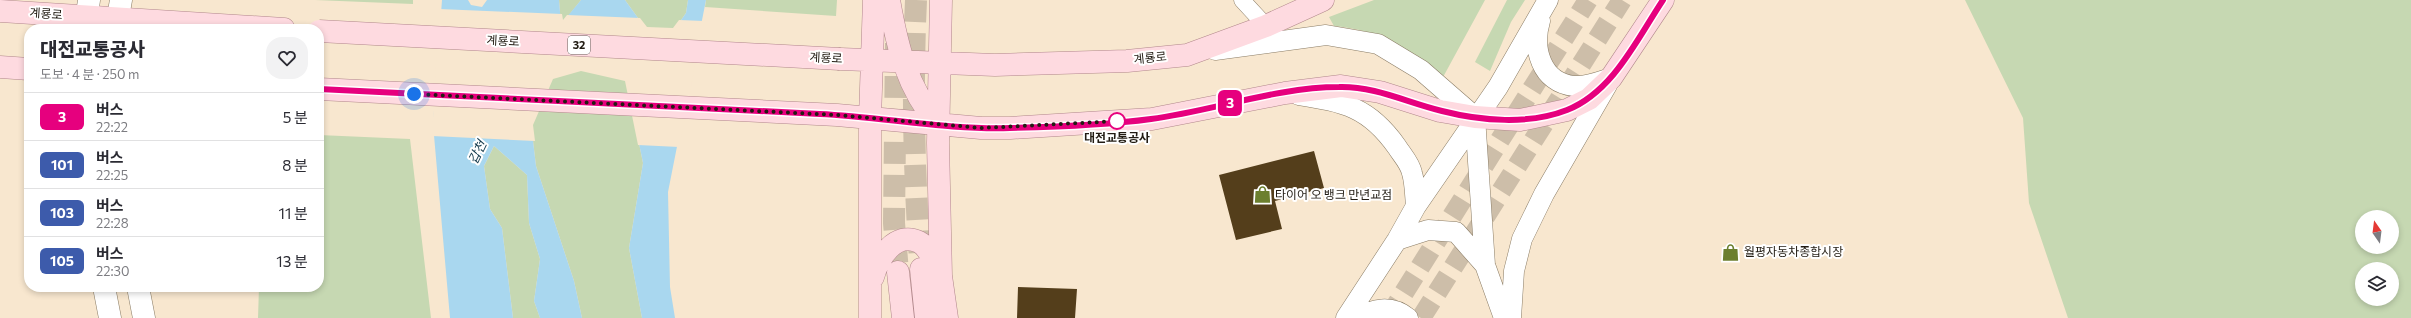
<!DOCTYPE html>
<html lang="ko">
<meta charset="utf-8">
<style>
:root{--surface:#fff;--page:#f2f2f3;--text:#2b2b33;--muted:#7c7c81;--line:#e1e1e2}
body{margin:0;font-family:Commissioner,"Noto Sans KR",sans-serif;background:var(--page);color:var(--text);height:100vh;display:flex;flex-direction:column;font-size:15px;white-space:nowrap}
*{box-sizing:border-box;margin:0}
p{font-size:13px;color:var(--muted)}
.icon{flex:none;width:22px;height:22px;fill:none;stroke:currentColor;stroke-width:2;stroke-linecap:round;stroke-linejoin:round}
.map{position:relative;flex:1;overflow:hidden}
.panel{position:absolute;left:24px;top:24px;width:300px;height:268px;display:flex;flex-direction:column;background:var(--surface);border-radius:16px;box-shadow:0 2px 6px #0003}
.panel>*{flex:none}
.badge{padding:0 8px;border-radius:6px;font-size:14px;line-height:26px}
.needle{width:26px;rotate:346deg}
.controls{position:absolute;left:2355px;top:210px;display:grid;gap:8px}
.controls a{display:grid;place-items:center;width:44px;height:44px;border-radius:50%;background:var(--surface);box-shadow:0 2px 6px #0003;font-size:20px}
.you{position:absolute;width:20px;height:20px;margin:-10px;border:3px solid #fff;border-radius:50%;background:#1a73e8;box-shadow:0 0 0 6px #1a73e833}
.map>.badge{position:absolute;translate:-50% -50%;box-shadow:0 0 0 2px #fff}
.round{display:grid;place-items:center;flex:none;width:42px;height:42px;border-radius:16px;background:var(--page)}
.summary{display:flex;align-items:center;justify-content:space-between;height:68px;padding:0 16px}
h1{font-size:19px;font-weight:800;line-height:30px}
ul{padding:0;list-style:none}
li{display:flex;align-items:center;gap:12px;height:48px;padding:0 16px;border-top:1px solid var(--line)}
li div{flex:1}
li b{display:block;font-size:15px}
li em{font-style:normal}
li .badge{min-width:44px;font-weight:700;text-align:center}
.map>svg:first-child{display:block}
</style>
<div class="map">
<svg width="2411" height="318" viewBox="0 0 2411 318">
<rect width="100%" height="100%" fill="#f8e7cf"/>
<path fill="#c6d8b2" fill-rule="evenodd" d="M315,0H413V4Z
M559,0H581L561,25Z
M625,0H688L686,13L674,30L646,29Z
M706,0H837L836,16L705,7Z
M1374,0H1485L1442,79C1405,48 1384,31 1334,26L1329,17Z
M1507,0H1525L1511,22L1490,71L1475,62Z
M1965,0H2411V318H2068L2029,203L2023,118ZM2362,217H2392V247H2362ZM2362,269H2392V299H2362Z
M581,69L626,79L643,163L629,248L642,318H582L574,281L536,166L531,124L552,77Z
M319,135L410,139L431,318H258L259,287H319Z
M494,146L527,175L529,223L540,259L534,301L540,318H513L502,228L490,209L484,166Z"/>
<path fill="#a9d7ef" d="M442,0H468L471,5L482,7L487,0H559L561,24L581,0H625L646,29L674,30L686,13L688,0H706L668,192L670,287L675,318H642L629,248L643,163L626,80L581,69L552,77L531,124L536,166L574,281L582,318H540L534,301L540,259L529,223L527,175L494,146L484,166L490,209L502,228L513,318H450L433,124Z"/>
<path fill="#f8e7cf" d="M439,9L562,14L563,20L567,15L640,18L647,27L673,28L679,20L704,21L679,147L638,145L625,81L581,71L553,79L533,125L535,141L432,136Z"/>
<path fill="#543e1b" d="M1314,151L1324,188L1275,201L1282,229L1236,240L1219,175Z
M1018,287L1077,289L1075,318H1017Z"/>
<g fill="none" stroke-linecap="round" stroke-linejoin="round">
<path stroke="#cdbea9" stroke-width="20" stroke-dasharray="20 10" stroke-linecap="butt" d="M1388,318L1588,0
M1421,318L1622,0"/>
<path stroke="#cdbea9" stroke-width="22" stroke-dasharray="22 11" stroke-linecap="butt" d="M916,0C912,87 914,173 920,260
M896,43L894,223L898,272"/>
<defs>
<path id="minor" d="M1242,0L1266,26"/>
<path id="tertiary" d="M1540,21C1532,48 1541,83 1574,86C1586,87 1599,82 1611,78
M1215,50L1326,35L1378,44L1421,70L1475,117L1485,265L1504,318
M1299,95C1344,102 1369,107 1397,147C1402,155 1410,163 1412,173C1415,183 1415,196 1416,206
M1397,240L1428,230L1456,232L1485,265
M1346,318L1397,240L1416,206L1498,87L1548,0
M1355,318C1373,309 1391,304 1408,318
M1511,318L1514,271L1522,239L1544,194L1607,85"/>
<path id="secondary" d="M85,29L89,0
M116,29L121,0
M104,287L110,318
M138,287L144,318"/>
<path id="primary" d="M889,0C897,46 907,88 938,124
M941,0L938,143L941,276L947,318
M0,11L284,29
M840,59L995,65L1127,61L1187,55L1266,26L1323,0
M0,67L29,69
M319,89L837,115L981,128H1010L1152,119L1285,93L1341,86L1380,92L1440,111L1475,117L1520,120L1567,110L1589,99L1611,78L1663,0
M921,269L926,318
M898,272L903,318
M873,277C878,259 895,230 919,242C929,247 935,263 939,273
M870,318V118L874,0"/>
</defs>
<use href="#minor" stroke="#8a7c65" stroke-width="17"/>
<use href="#tertiary" stroke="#8a7c65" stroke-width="21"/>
<use href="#secondary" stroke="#8a7c65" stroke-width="23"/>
<use href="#primary" stroke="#b1878b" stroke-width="23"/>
<use href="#minor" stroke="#fff" stroke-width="16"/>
<use href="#tertiary" stroke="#fff" stroke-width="20"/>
<use href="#secondary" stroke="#fff" stroke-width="22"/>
<use href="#primary" stroke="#fedae0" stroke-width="22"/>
<defs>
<path id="primary-bridge" d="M319,31L840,59"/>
</defs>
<use href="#primary-bridge" stroke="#b1878b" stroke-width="23" stroke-linecap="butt"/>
<use href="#primary-bridge" stroke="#fedae0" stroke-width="22"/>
</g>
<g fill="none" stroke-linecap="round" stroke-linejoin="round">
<defs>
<path id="line" d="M319,89C486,98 653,106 820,114C883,117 947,130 1010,128C1055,127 1107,125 1151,119C1213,111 1277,87 1339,87C1375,86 1408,103 1442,111C1481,121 1529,125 1567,110C1613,92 1637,39 1663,0"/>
</defs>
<use href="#line" stroke="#fff" stroke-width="9"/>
<use href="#line" stroke="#e6007e" stroke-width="6"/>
<path stroke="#221c13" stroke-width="4" stroke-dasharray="0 7.2" d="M414,94L837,115L981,128L1120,121H1117"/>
</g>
<defs>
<symbol id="shop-bare" viewBox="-9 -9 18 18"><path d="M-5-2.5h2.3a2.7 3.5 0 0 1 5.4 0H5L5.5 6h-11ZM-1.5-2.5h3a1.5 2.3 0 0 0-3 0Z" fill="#6c7f2f" stroke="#fff" stroke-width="2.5" paint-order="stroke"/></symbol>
</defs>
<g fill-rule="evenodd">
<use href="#shop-bare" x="1250" y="182" width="25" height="25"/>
<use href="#shop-bare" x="1718" y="240" width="25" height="25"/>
</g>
<circle fill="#fff" stroke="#e6007e" stroke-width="2" cx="1117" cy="121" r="8"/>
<g text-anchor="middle" stroke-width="4" stroke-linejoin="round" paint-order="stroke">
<rect fill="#fff" stroke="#64605a" stroke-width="1" x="568" y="36" width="22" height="18" rx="3"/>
<g font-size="11" font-weight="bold" fill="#221c13">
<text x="579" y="49">32</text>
</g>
<g font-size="12" fill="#221c13" stroke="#fff">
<text transform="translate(46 14) rotate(4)" y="4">계룡로</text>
<text transform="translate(503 41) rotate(3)" y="4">계룡로</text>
<text transform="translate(826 58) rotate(3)" y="4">계룡로</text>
<text transform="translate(1150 58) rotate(-6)" y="4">계룡로</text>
</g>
<g font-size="12" font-weight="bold" fill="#221c13" stroke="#fff">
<text x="1117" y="142">대전교통공사</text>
</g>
<g font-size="12" fill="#221c13" stroke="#fff" text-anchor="start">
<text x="1275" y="199">타이어 오 뱅크 만년교점</text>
<text x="1744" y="256">월평자동차종합시장</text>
</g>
<g font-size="13" font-style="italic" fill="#103749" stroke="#fff">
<text transform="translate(477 152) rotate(-64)" y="5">갑천</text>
</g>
</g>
</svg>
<div class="controls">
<a><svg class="needle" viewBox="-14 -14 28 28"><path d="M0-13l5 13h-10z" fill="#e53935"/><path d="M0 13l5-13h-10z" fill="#7c7c81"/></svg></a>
<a><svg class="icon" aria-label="layers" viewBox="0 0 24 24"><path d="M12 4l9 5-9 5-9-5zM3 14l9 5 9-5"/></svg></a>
</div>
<div class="you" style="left:414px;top:94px"></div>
<b class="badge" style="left:1230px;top:103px;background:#e6007e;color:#fff">3</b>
<section class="panel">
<div class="summary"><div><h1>대전교통공사</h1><p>도보 · 4 분 · 250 m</p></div><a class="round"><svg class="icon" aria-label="heart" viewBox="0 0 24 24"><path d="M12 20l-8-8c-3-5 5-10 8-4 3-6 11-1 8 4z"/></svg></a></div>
<ul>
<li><span class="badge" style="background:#e6007e;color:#fff">3</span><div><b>버스</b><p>22:22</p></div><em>5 분</em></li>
<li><span class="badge" style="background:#3d5bab;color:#fff">101</span><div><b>버스</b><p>22:25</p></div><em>8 분</em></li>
<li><span class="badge" style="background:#3d5bab;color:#fff">103</span><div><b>버스</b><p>22:28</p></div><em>11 분</em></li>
<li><span class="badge" style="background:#3d5bab;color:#fff">105</span><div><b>버스</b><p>22:30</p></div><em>13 분</em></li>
</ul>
</section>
</div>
